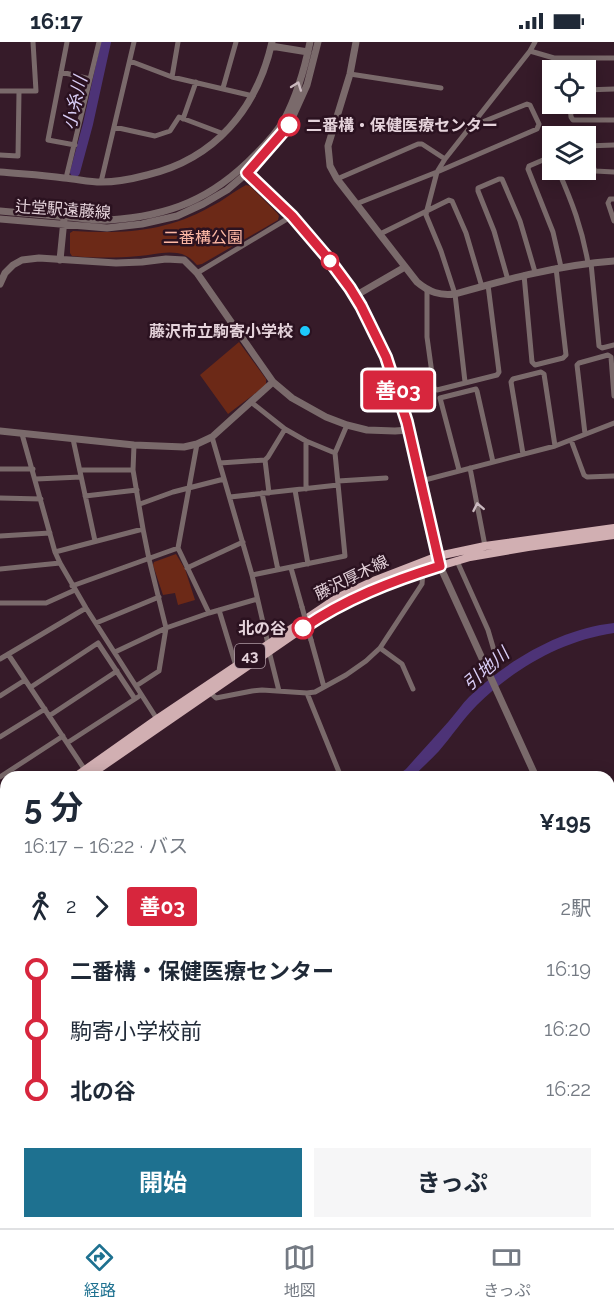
<!DOCTYPE html>
<html lang="ja">
<meta charset="utf-8">
<style>
:root{--surface:#fff;--page:#f6f6f7;--text:#1f2937;--muted:#747a83;--line:#e0e1e3;--accent:#1e7190}
body{margin:0;font-family:Raleway,"Noto Sans JP",sans-serif;background:var(--page);color:var(--text);height:100vh;display:flex;flex-direction:column;font-size:22px;white-space:nowrap}
*{box-sizing:border-box;margin:0}
p{font-size:20px;color:var(--muted)}
.icon{flex:none;width:33px;height:33px;fill:none;stroke:currentColor;stroke-width:2;stroke-linecap:round;stroke-linejoin:round}
.map{position:relative;flex:1;overflow:hidden}
.panel{position:absolute;left:0px;top:729px;width:615px;height:458px;display:flex;flex-direction:column;background:var(--surface);border-radius:18px 18px 0 0;box-shadow:0 3px 15px #0003}
.panel>*{flex:none}
.badge{padding:0 12px;border-radius:4px;font-size:21px;line-height:39px}
.tools{position:absolute;left:542px;top:18px;display:grid;gap:12px}
.tools a{display:grid;place-items:center;width:54px;height:54px;border-radius:0px;background:var(--surface);box-shadow:0 3px 15px #0003;font-size:30px}
.map>.badge{position:absolute;translate:-50% -50%;box-shadow:0 0 0 3px #fff}
.legs{display:flex;align-items:center;gap:9px;height:66px;padding:0 24px;font-size:20px}
.legs p{margin-inline-start:auto}
.overview{display:flex;align-items:center;justify-content:space-between;height:102px;padding:0 24px}
h1{font-size:33px;font-weight:700;line-height:45px}
.button{display:flex;gap:12px;margin-top:auto;padding:12px 24px}
.button a{flex:1;height:69px;border-radius:0px;background:var(--accent);color:#fff;font-size:24px;font-weight:700;line-height:69px;text-align:center}
.button a+a{background:var(--page);color:var(--text)}
ul{padding:0 24px;list-style:none}
li{display:flex;align-items:center;gap:21px;height:60px;font-size:22px}
li i{display:grid;place-items:center;width:9px;height:100%;margin:0 8px;background:currentColor}
li i::after{content:'';width:15px;height:15px;margin:-8px;border:4px solid;border-radius:50%;background:var(--surface)}
li p{margin-inline-start:auto}
li:first-child i{background:linear-gradient(#0000 50%,currentColor 0)}
li:last-child i{background:linear-gradient(currentColor 50%,#0000 0)}
.status{display:flex;justify-content:space-between;align-items:center;height:42px;padding:0 30px;background:var(--surface);direction:ltr}
.status svg{height:16px;fill:currentColor}
.tabs{display:flex;justify-content:space-around;align-items:center;height:84px;border-top:2px solid var(--line);background:var(--surface);font-size:16px;color:var(--muted)}
.tabs a{display:grid;justify-items:center;gap:3px}
.tabs .active{color:var(--accent)}
.map>svg:first-child{display:block}
</style>
<div class="status"><b>16:17</b><svg viewBox="0 0 49 12"><path d="M0 12V9h3v3zM5 12V6h3v6zM10 12V3h3v9zM15 12V0h3v12zM26 1h20v11H26zM47 4h2v5h-2z"/></svg></div>
<div class="map">
<svg width="614" height="1186" viewBox="0 0 614 1186">
<rect width="100%" height="100%" fill="#361b29"/>
<path fill="#6c2917" d="M246,143L250,144L277,171L279,174L278,178L202,222L197,223C191,216 185,212 177,211C164,209 152,213 139,214C116,216 95,216 72,214L70,211V191L73,189C122,192 166,190 210,165C223,159 234,149 246,143Z
M239,300L266,337V343L228,372L200,333Z
M176,512L185,527L195,558L178,563L175,551L163,553L153,523L154,520Z
M614,838V926L609,925V841Z
M6,1138V1180L113,1181L95,1186H0V1143Z
M182,1181H288L287,1183L288,1186H182Z"/>
<path fill="#4d3377" d="M614,581V591C561,599 515,626 477,663C463,677 452,694 439,709C431,718 421,726 413,735H395L406,727C420,711 435,695 449,679C456,671 462,662 469,655C508,618 560,587 614,581Z"/>
<g fill="none" stroke-linecap="round" stroke-linejoin="round">
<path stroke="#4d3377" stroke-width="10" d="M75,130L88,82L106,0"/>
<path stroke="#7a6a6b" stroke-width="5" d="M67,0L48,98L75,103
M530,9L554,16H614
M130,19L172,35L253,54
M61,30L90,37
M350,32L441,46
M172,35L178,0
M223,46L236,0
M585,48L614,47
M0,49H36L33,0
M570,62L571,75L573,78H614
M183,77L196,40
M114,85L155,94L170,89L179,75L224,92
M614,103L586,104L585,107L595,129L614,130
M0,113L18,114L19,50
M552,116L550,115L529,124L528,127L553,190L561,225
M558,128C572,160 582,186 588,221
M66,136L99,0
M337,137L418,102H422L445,117
M101,140L134,0
M614,157H610L608,161L614,179
M356,162L437,130L537,87L539,82L530,63L527,62L470,85
M380,192L449,158L452,159L466,191L482,245
M591,221L599,304L602,306L614,303
M197,231L292,174
M524,233L532,320L535,323L563,316L566,313L556,226
M508,238L494,189L478,149V146L499,137H502L520,179L535,230
M427,248V295L434,346L437,348L497,333L499,330L488,243
M465,340L455,252L441,209L426,173L427,168L437,130L445,117L530,9L535,0
M251,360L285,387L306,399L335,411
M22,392L55,510L60,521L86,566L157,677
M585,392L577,323L579,321L608,313L611,315L614,354
M212,395L252,533L268,602
M73,397L95,499
M571,398L584,433L587,435L614,434
M197,402L178,506L209,571
M134,403L133,428L143,487L149,517L166,586L159,629L136,644
M523,412L511,340L513,337L541,330L544,332L555,404
M265,418L269,451
M220,421L265,418L268,415L285,387
M470,426L485,504
M0,427H33
M80,428H133
M459,428L440,356L476,347L477,349L493,420
M36,437L81,435
M338,439L386,436
M421,439L555,404L614,381
M306,447V399
M295,448L308,522
M262,451L278,528
M85,454L137,448
M230,455L338,443
M0,456L41,457
M140,462L173,450L224,437
M0,494L50,491
M55,510L143,487
M457,519L488,588L498,622L489,630
M187,526L243,500
M291,526L302,565
M0,527L60,521
M252,533L345,514L335,411L347,383
M72,544L178,506
M0,561H46L75,548
M219,568L236,624
M96,581L159,555
M311,598L324,645
M380,606L402,622L413,647
M269,609L279,649
M115,610L166,586L209,571L257,557
M8,612L85,728
M0,617L86,566
M31,645L98,601L135,657
M207,648L216,656L252,649L262,648L307,651L315,650L346,633L366,619L380,606L422,542L423,529
M307,651L341,735
M0,654L25,638
M49,674L117,629
M0,695L45,667
M67,701L138,655
M0,735L63,694
M609,774L612,768V763H614
M0,906L6,914
M609,991L614,1003
M614,1061L612,1074L614,1083
M0,1083L6,1080
M609,1110L614,1109
M462,1180L464,1186
M119,1186V1180
M325,1186L331,1180
M421,1186L423,1180
M439,1186L448,1180
M505,1186L510,1184L512,1186
M561,1186L562,1180"/>
<path stroke="#7a6a6b" stroke-width="7" d="M356,0L350,32L328,104L330,124L337,137L417,240C429,250 440,254 455,252C508,237 559,223 614,219
M271,4L308,10
M242,127L292,174L327,215L355,254L386,315L407,380L440,524L536,735
M0,130C21,132 43,133 64,136C77,137 89,140 101,140C116,140 132,137 147,133C215,117 257,67 272,0
M0,169C23,171 45,173 68,175C82,176 96,179 109,178C170,174 212,157 255,113C265,103 277,90 284,78C296,55 305,25 310,0
M0,177L107,186L142,182L177,174L203,162L227,148L247,131L289,83L307,43L318,0
M60,218L64,178
M0,242L5,231L13,223L22,218L39,216L116,221L142,220L166,217L184,218L197,231L273,340L292,356L326,375L347,383L367,388L395,389L409,388
M355,254L405,225
M0,389L134,403L184,405L197,402L212,395L273,340
M609,763L614,762
M352,1186L358,1180"/>
<path stroke="#d1afb2" stroke-width="8" d="M75,735L157,677L337,556L376,538L438,514L485,504L614,486
M87,735L319,575L378,545L423,529L470,515L528,505L614,493
M0,786L6,782
M0,796L6,792"/>
<path stroke="#7a6a6b" stroke-width="5" d="M302,565L311,598"/>
</g>
<defs><path id="oneway-chevron" d="M-2-3.5L2.5 0L-2 3.5" fill="none" stroke-width="1.6" stroke-linecap="round" stroke-linejoin="round" transform="scale(1.5)"/></defs>
<g stroke="#cab9bf">
<use href="#oneway-chevron" transform="translate(297 44) rotate(-70)"/>
<use href="#oneway-chevron" transform="translate(478 465) rotate(-101)"/>
</g>
<g fill="none" stroke-linecap="round" stroke-linejoin="round">
<defs>
<path id="line-1" d="M289,83L247,131L292,174L327,215L350,246L361,264L386,315L407,380L440,524C392,539 345,557 303,586"/>
</defs>
<use href="#line-1" stroke="#fff" stroke-width="14"/>
<use href="#line-1" stroke="#d7263d" stroke-width="9"/>
</g>
<g fill="#fff" stroke="#d7263d" stroke-width="3">
<circle cx="289" cy="83" r="10"/>
<circle cx="330" cy="219" r="8"/>
<circle cx="303" cy="586" r="10"/>
</g>
<circle fill="#1dc9fc" stroke="#2b1220" stroke-width="2" cx="305" cy="289" r="6"/>
<g text-anchor="middle" stroke-width="5" stroke-linejoin="round" paint-order="stroke">
<rect fill="#2b1220" stroke="#ad99a3" stroke-width="1.5" x="235" y="602" width="30" height="24" rx="4.5"/>
<g font-size="15" font-weight="bold" fill="#e5d3db">
<text x="250" y="619">43</text>
</g>
<g font-size="16" font-weight="bold" fill="#e5d3db" stroke="#2b1220" text-anchor="start">
<text x="306" y="89">二番構・保健医療センター</text>
<text x="286" y="592" text-anchor="end">北の谷</text>
</g>
<g font-size="16" fill="#e5d3db" stroke="#2b1220">
<text transform="translate(63 167) rotate(4)" y="6">辻堂駅遠藤線</text>
<text transform="translate(351 535) rotate(-26)" y="6">藤沢厚木線</text>
</g>
<g font-size="16" fill="#fdb8a4" stroke="#2b1220">
<text x="203" y="201">二番構公園</text>
</g>
<g font-size="16" font-weight="bold" fill="#e5d3db" stroke="#2b1220" text-anchor="end">
<text x="293" y="295">藤沢市立駒寄小学校</text>
</g>
<g font-size="18" font-style="italic" fill="#d9cdf6" stroke="#2b1220">
<text transform="translate(75 61) rotate(-77)" y="6">小糸川</text>
<text transform="translate(486 627) rotate(-41)" y="6">引地川</text>
</g>
</g>
</svg>
<div class="tools">
<a><svg class="icon" aria-label="locate" viewBox="0 0 24 24"><circle cx="12" cy="12" r="6"/><path d="M12 2v4M12 18v4M2 12h4M18 12h4"/></svg></a>
<a><svg class="icon" aria-label="layers" viewBox="0 0 24 24"><path d="M12 4l9 5-9 5-9-5zM3 14l9 5 9-5"/></svg></a>
</div>
<b class="badge" style="left:398px;top:348px;background:#d7263d;color:#fff">善03</b>
<section class="panel">
<div class="overview"><div><h1>5 分</h1><p>16:17 – 16:22 · バス</p></div><b>¥195</b></div>
<div class="legs"><svg class="icon" aria-label="walk" viewBox="0 0 24 24"><circle cx="13" cy="4" r="2"/><path d="M13 8l-2 6 4 7M11 14l-3 7M7 12l3-4h3l4 4"/></svg>2<svg class="icon" aria-label="forward" viewBox="0 0 24 24"><path d="M9 5l7 7-7 7"/></svg><b class="badge" style="background:#d7263d;color:#fff">善03</b><p>2駅</p></div>
<ul>
<li><i style="color:#d7263d"></i><b>二番構・保健医療センター</b><p>16:19</p></li>
<li><i style="color:#d7263d"></i><span>駒寄小学校前</span><p>16:20</p></li>
<li><i style="color:#d7263d"></i><b>北の谷</b><p>16:22</p></li>
</ul>
<div class="button"><a>開始</a><a>きっぷ</a></div>
</section>
</div>
<nav class="tabs">
<a class="active"><svg class="icon" aria-label="directions" viewBox="0 0 24 24"><path d="M12 3l9 9-9 9-9-9zM9 14v-3h6M13 9l2 2-2 2"/></svg>経路</a>
<a><svg class="icon" aria-label="map" viewBox="0 0 24 24"><path d="M3 6l6-2 6 2 6-2v14l-6 2-6-2-6 2zM9 4v14M15 6v14"/></svg>地図</a>
<a><svg class="icon" aria-label="tickets" viewBox="0 0 24 24"><path d="M3 7h18v10H3zM15 7v10"/></svg>きっぷ</a>
</nav>
